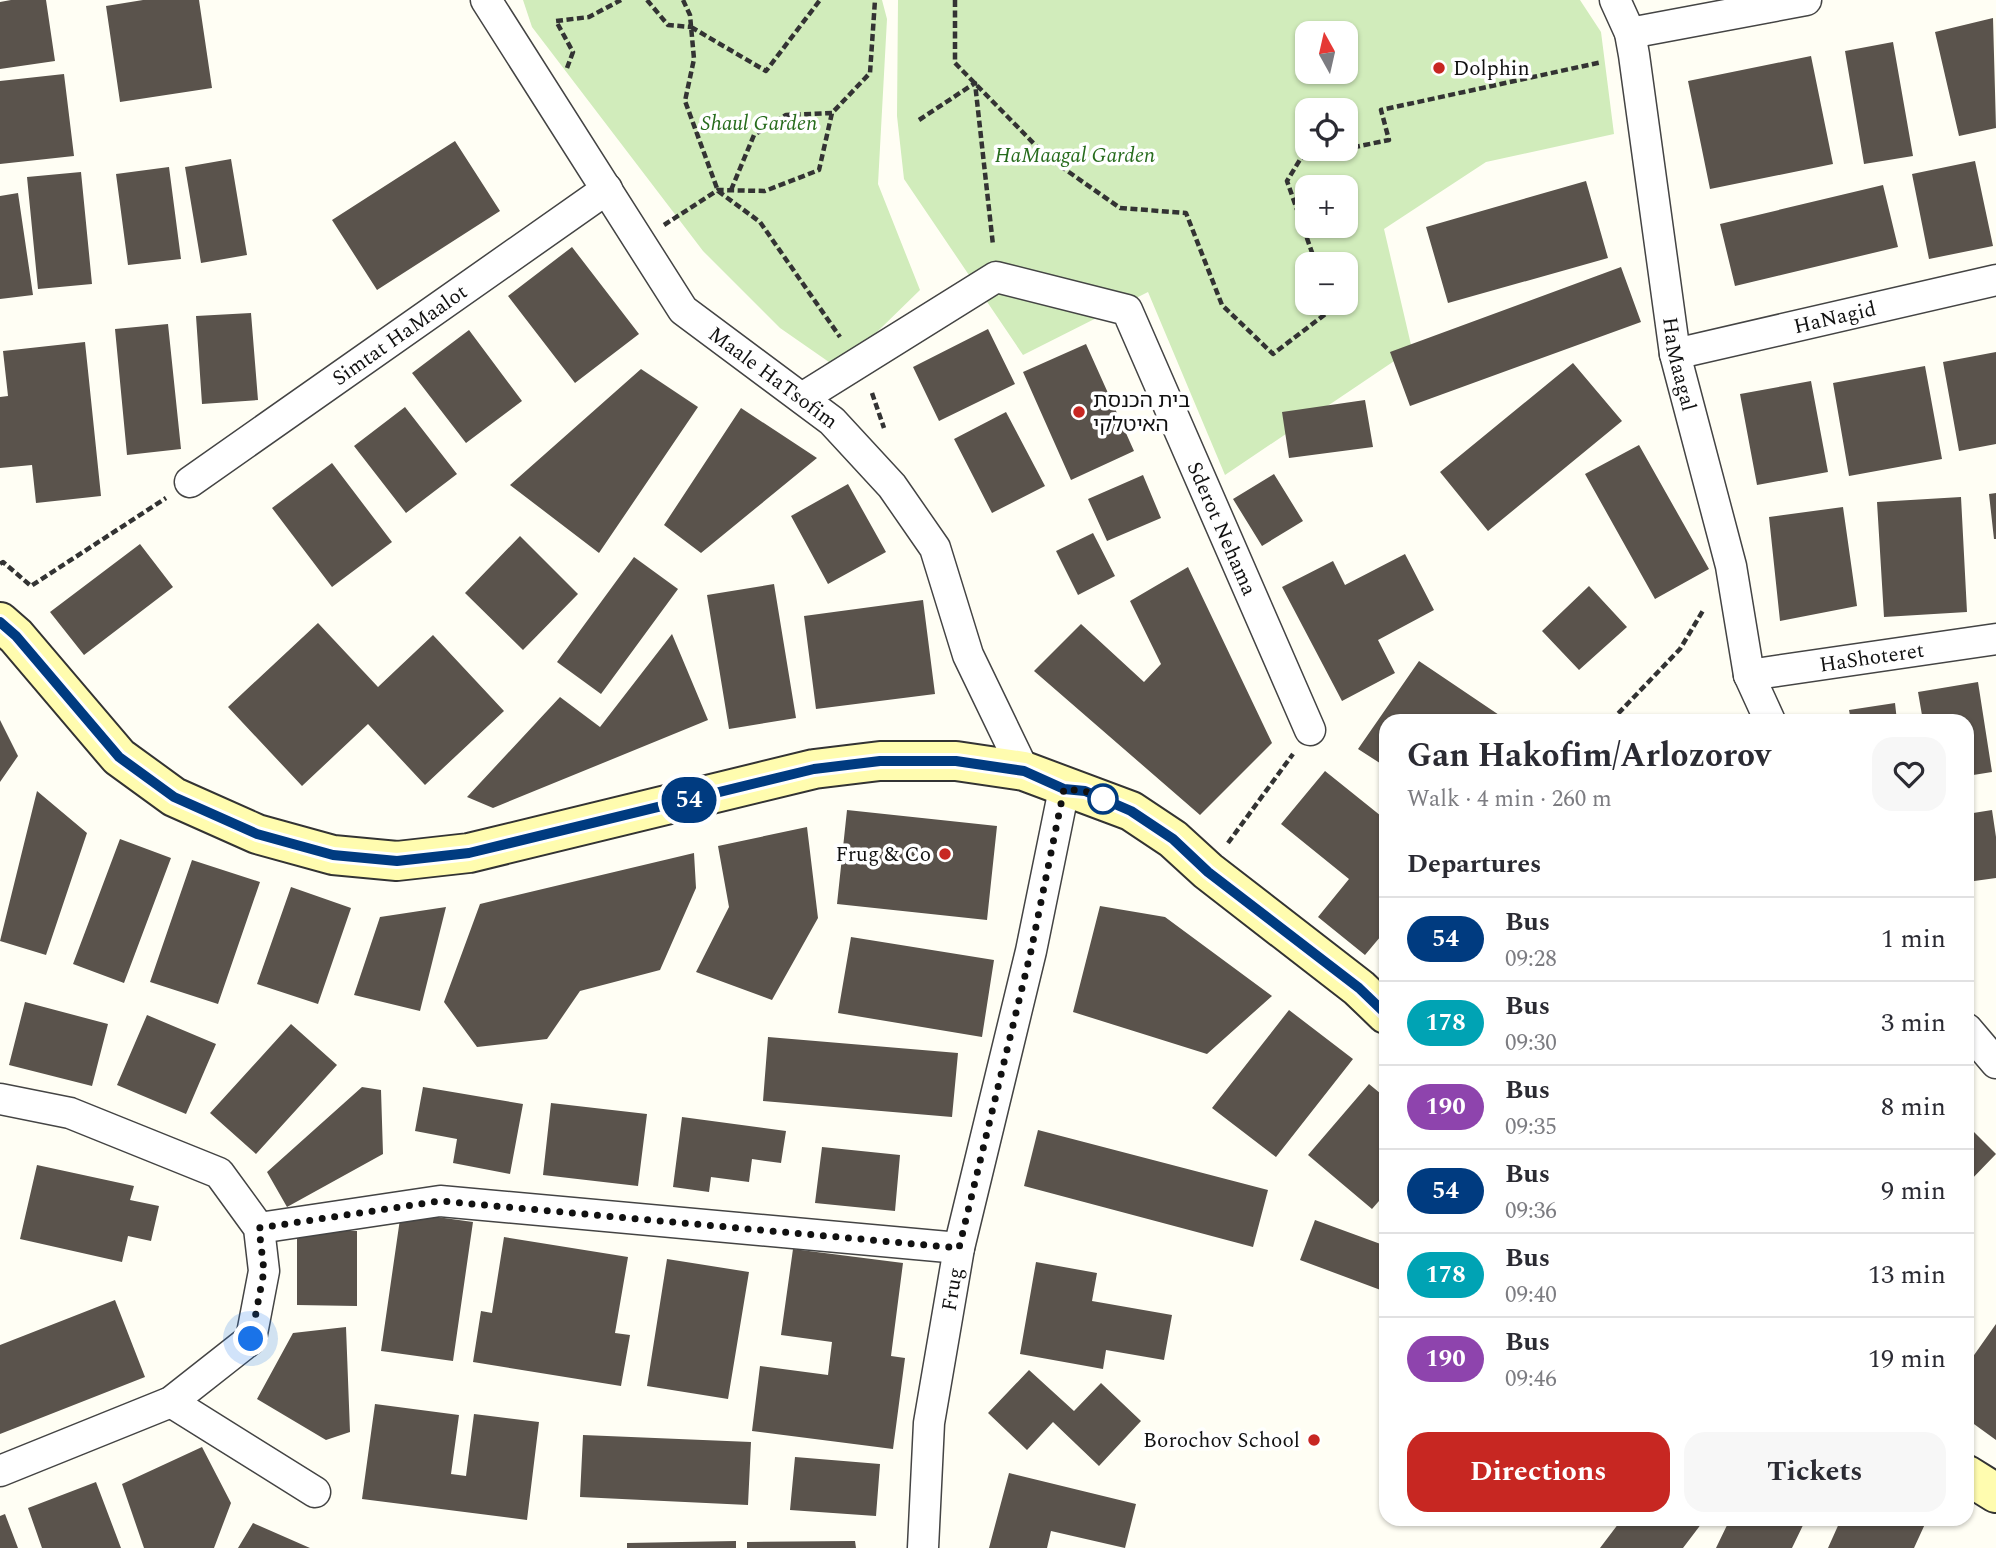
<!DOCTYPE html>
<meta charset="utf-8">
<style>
:root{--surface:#fff;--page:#f7f7f7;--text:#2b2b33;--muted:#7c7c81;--line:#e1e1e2;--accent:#c72722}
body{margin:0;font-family:Spectral,"Noto Sans Hebrew",serif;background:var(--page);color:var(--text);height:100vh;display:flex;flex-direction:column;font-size:26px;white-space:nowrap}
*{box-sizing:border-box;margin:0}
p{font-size:23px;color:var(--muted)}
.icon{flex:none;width:38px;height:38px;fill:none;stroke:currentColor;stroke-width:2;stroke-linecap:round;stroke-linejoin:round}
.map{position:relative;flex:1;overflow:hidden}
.drawer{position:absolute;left:1379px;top:714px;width:595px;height:812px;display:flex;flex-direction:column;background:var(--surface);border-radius:21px;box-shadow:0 2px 5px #0004}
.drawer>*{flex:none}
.badge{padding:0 14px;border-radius:23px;font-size:24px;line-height:46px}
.needle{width:46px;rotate:352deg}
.controls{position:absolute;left:1295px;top:21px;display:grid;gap:14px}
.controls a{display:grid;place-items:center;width:63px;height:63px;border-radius:14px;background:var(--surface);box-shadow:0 2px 5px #0004;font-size:35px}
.you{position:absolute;width:35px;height:35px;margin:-18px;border:5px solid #fff;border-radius:50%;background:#1a73e8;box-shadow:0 0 0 10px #1a73e833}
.map>.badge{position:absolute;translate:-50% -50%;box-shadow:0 0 0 4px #fff}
h2{padding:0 28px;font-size:26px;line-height:63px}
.round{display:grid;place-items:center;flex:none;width:74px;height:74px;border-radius:21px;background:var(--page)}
.headline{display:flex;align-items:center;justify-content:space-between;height:119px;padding:0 28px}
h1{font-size:33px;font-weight:700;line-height:52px}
.action{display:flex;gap:14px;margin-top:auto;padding:14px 28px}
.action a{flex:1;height:80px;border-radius:21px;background:var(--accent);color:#fff;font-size:28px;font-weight:700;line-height:80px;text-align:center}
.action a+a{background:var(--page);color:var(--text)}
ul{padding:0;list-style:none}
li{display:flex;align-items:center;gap:21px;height:84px;padding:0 28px;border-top:2px solid var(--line)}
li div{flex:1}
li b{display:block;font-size:26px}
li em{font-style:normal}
li .badge{min-width:77px;font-weight:700;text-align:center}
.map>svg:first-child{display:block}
</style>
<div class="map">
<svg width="1996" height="1548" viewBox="0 0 1996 1548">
<rect width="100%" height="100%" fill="#fffef4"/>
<path fill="#d1ecbb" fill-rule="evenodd" d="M523,0H882L887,19L878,184L920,290L839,369L780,328L703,251L532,27Z
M898,0H1580L1601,32L1614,134L1486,162L1384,229L1412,349L1225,475L1148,292L1023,355L904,179L897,116ZM1307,33H1346V72H1307ZM1307,110H1346V149H1307ZM1307,187H1346V226H1307ZM1307,264H1346V303H1307Z"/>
<path fill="#5a534c" d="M11,0H46L55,61L0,69V2Z
M143,0H199L212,88L120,102L106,6Z
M1993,18L1996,128L1959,136L1935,32Z
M1893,42L1913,156L1864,164L1845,51Z
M1811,56L1833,164L1710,189L1688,81Z
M64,74L74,156L0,164V81Z
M455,141L500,211L377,290L332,220Z
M231,159L247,255L201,263L185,167Z
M1975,161L1993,246L1929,259L1912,174Z
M169,167L181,259L128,265L116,174Z
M81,172L92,284L38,289L27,177Z
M1586,181L1608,258L1448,303L1426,227Z
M1883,185L1898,247L1735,286L1720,224Z
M18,193L33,295L0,299V196Z
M572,247L639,334L575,383L508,296Z
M1621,267L1641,322L1410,406L1390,352Z
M251,313L258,400L202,404L196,316Z
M168,324L181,449L127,455L115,329Z
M988,329L1015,384L939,421L913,367Z
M469,330L522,401L466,443L412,373Z
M85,342L101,496L36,503L32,465L0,468V397L8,396L3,351Z
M1086,344L1134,451L1071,480L1023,372Z
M1996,352V444L1959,451L1943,362Z
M1573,363L1622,421L1488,531L1440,472Z
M1925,366L1942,459L1849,476L1833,383Z
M641,369L698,407L599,553L510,485Z
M1811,381L1828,472L1757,485L1740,394Z
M1365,400L1373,447L1289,458L1282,412Z
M405,407L457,474L406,513L354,446Z
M741,408L817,458L701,553L664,525Z
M1006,412L1045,486L992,513L954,439Z
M1639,445L1709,569L1655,599L1585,474Z
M332,463L392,542L332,587L272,508Z
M1274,474L1303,521L1262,546L1233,499Z
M1143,475L1161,518L1107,541L1088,499Z
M848,484L886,552L828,584L791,516Z
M1996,493V539H1994L1989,494Z
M1961,497L1967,612L1884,617L1877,502Z
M1843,507L1857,606L1780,621L1769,517Z
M1093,533L1115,576L1078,595L1056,551Z
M520,536L578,594L523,650L465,593Z
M140,544L173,587L84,655L50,612Z
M1405,554L1434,610L1378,640L1395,673L1342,701L1282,587L1333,561L1345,585Z
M634,557L678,589L601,694L557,662Z
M1188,567L1272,743L1200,815L1034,671L1081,624L1144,682L1161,664L1130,601Z
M774,584L796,718L729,729L707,595Z
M1589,586L1627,627L1579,670L1542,631Z
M923,600L935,694L816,709L804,616Z
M318,623L378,687L433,635L504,711L425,785L368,724L302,786L228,707Z
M672,634L708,720L493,808L467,797L560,697L600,727Z
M1419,661L1508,721H1386V767L1358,749Z
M1978,682L1992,772L1967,776V721H1923L1918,692Z
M1895,703L1897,721H1851L1849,710Z
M0,720L18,756L0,782Z
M1325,771L1386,820V930L1365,955L1318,917L1349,879L1281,824Z
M37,791L87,833L46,955L0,941Z
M847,810L997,826L987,920L837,904Z
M1992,810L1996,837V878L1967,882V814Z
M807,827L818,918L772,1000L696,972L729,907L718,846Z
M120,839L171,858L124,983L73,964Z
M694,853L696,888L660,970L580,991L547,1039L477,1047L444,1002L480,904Z
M192,860L260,882L218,1004L150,982Z
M291,887L351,908L318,1004L257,984Z
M1100,906L1165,917L1272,996L1207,1054L1073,1012Z
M446,907L420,1011L354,995L380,917Z
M851,937L994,960L982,1037L838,1013Z
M25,1002L108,1024L92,1086L9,1065Z
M1289,1010L1353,1059L1276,1157L1212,1108Z
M147,1015L216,1044L186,1114L117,1085Z
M291,1024L337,1065L256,1154L210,1113Z
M768,1037L958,1053L952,1117L763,1101Z
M1369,1084L1386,1098V1193L1372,1209L1308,1155Z
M362,1087L381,1090L383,1154L287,1207L267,1172Z
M423,1087L523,1104L510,1174L453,1163L457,1139L415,1131Z
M551,1103L647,1114L638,1186L543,1175Z
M682,1117L786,1131L781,1163L752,1159L749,1182L711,1177L709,1192L673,1187Z
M1967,1125L1996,1154L1967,1184Z
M1038,1130L1268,1190L1253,1247L1024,1186Z
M822,1147L900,1155L895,1211L815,1203Z
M37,1165L134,1186L130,1200L159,1206L151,1241L128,1236L122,1262L20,1239Z
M401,1212L473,1222L453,1361L381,1351Z
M1315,1220L1386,1246V1292L1300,1260Z
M297,1231H357V1306L297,1305Z
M504,1237L628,1257L615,1333L630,1335L621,1386L473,1362L481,1311L492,1313Z
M793,1249L903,1263L891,1356L905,1358L893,1449L752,1431L760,1366L828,1375L832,1342L781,1335Z
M667,1259L749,1272L728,1399L647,1386Z
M1036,1262L1097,1273L1092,1301L1172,1315L1164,1360L1106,1350L1103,1369L1020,1354Z
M115,1300L145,1377L0,1434V1345Z
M1996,1324V1440L1967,1419V1365Z
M346,1327L350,1432L326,1440L257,1399L293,1333Z
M1029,1370L1074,1411L1101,1383L1141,1421L1099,1466L1053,1422L1027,1450L988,1413Z
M375,1404L459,1415L451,1474L466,1476L474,1414L539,1422L527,1520L362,1499Z
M583,1435L751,1442L748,1505L580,1497Z
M202,1447L231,1503L214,1548H144L122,1484Z
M795,1457L880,1464L876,1516L790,1510Z
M1009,1473L1136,1504L1125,1548L1051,1531L1047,1548H989Z
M96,1482L121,1548H42L28,1508Z
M5,1514L18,1548H0V1516Z
M1622,1519H1705L1683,1548H1600Z
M1730,1519H1806L1792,1548H1716Z
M1841,1519H1913L1925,1524L1914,1548H1828Z
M253,1523L310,1548H238Z
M736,1541V1548H627V1543Z
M855,1541L856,1548H747V1542Z"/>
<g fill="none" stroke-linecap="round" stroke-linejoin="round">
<defs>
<g id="street">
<path id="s1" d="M486,0L683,310L832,421L892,486L935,548L968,655L1024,771"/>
<path id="s2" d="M1615,0L1630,33L1634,55L1675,354L1731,566L1749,675L1770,721"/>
<path d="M1630,33L1806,0"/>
<path id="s3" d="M1675,354L1996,280"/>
<path id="s4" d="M802,398L996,277L1127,310L1310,730"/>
<path id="s5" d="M190,482L607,189"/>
<path id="s6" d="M1749,675L1996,639"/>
<path d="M1967,1029L1996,1063"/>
<path d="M0,1099L70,1113L219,1173L259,1228L264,1271L251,1339L171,1402L0,1471"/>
<path d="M259,1228L440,1201L959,1248"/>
<path d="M171,1402L315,1492"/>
<path id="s7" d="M923,1548L929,1423L959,1248L1031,951L1064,789"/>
</g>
<path id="secondary" d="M0,622L16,636L119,757L174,797L257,834L333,855L397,861L469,853L814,769L880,761H956L1024,771L1131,811L1173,839L1208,871L1359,988L1386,1014
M1967,1475L1996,1493"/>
</defs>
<use href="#street" stroke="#444" stroke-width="33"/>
<use href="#secondary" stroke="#333" stroke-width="42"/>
<path stroke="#333" stroke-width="4.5" stroke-dasharray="7 3.5" stroke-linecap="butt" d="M647,0L668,25L691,27
M683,0L690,15L694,59L685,101L718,191L760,222L840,337
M955,0V63L1046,156L1120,208L1186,213L1222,305L1273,354L1332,309L1330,303
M691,27L766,71L820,0
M567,68L573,52L556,21L589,17L621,0
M919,120L975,83L993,245
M731,190L754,135L786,115L832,113
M664,225L718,190L765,191L819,170L832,113L870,73L875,0
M1316,264L1287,181L1301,158L1389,140L1381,110L1602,62
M872,393L884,428
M0,564L3,562L31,586L166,498
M1611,721L1680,649L1704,609
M1228,843L1293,754"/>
<use href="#street" stroke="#fff" stroke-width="30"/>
<use href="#secondary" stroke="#fffcaf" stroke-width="38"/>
</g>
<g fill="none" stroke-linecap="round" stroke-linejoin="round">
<defs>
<path id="line" d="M0,622L16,636L119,757L174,797L257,834L333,855L397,861L469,853L814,769L880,761H956L1024,771L1064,789L1085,791L1131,811L1173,839L1208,872L1359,988L1386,1014"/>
</defs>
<use href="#line" stroke="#fff" stroke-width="16"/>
<use href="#line" stroke="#003b80" stroke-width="10"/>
<path stroke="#111" stroke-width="7" stroke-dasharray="0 12.6" d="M251,1339L264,1271L259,1228L440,1201L959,1248L1031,951L1064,789L1085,791L1108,801L1103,799"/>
</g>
<g fill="#c72722" stroke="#fff" stroke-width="2.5">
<circle cx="1439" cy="68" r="7"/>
<circle cx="1079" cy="412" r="7"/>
<circle cx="945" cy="854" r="7"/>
<circle cx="1314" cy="1440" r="7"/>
</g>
<circle fill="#fff" stroke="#003b80" stroke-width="3.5" cx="1103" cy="799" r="14"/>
<g text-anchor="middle" stroke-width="7" stroke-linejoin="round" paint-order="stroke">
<g font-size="21" fill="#111" stroke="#fff" text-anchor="start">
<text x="1453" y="75">Dolphin</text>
<text x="1093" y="407">בית הכנסת<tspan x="1093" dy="24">האיטלקי</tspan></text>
<text x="931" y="861" text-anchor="end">Frug &amp; Co</text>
<text x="1300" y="1447" text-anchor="end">Borochov School</text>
</g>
<g font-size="21" font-style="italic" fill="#276c1d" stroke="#fff">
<text x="759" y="130">Shaul Garden</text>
<text x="1075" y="162">HaMaagal Garden</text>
</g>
<g font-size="21" fill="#111" stroke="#fff">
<text dy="7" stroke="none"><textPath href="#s3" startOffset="164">HaNagid</textPath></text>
<text dy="7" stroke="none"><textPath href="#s5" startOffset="256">Simtat HaMaalot</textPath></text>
<text dy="7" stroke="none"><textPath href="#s2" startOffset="371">HaMaagal</textPath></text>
<text dy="7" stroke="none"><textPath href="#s1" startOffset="480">Maale HaTsofim</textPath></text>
<text dy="7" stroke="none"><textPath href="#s4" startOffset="602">Sderot Nehama</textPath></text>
<text dy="7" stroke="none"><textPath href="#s6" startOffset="124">HaShoteret</textPath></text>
<text dy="7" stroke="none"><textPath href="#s7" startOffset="261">Frug</textPath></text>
</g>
</g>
</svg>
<div class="controls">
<a><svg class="needle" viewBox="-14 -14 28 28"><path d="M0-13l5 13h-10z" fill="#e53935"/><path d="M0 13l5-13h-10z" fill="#7c7c81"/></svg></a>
<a><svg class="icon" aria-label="locate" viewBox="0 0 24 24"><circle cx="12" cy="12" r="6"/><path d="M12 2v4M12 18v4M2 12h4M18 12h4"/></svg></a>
<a>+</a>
<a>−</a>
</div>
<div class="you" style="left:251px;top:1339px"></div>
<b class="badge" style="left:689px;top:800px;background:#003b80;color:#fff">54</b>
<section class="drawer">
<div class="headline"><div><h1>Gan Hakofim/Arlozorov</h1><p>Walk · 4 min · 260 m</p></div><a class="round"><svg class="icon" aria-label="heart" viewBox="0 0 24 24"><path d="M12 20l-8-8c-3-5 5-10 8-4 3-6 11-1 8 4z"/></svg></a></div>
<h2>Departures</h2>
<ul>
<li><span class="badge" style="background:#003b80;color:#fff">54</span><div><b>Bus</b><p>09:28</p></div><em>1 min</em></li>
<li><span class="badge" style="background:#00a3b4;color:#fff">178</span><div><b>Bus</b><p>09:30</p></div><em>3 min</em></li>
<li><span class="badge" style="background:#8e44ad;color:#fff">190</span><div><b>Bus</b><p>09:35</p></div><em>8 min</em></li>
<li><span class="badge" style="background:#003b80;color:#fff">54</span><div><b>Bus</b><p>09:36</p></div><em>9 min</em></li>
<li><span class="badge" style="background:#00a3b4;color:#fff">178</span><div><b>Bus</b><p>09:40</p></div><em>13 min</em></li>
<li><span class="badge" style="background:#8e44ad;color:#fff">190</span><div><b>Bus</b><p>09:46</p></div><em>19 min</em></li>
</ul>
<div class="action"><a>Directions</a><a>Tickets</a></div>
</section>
</div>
